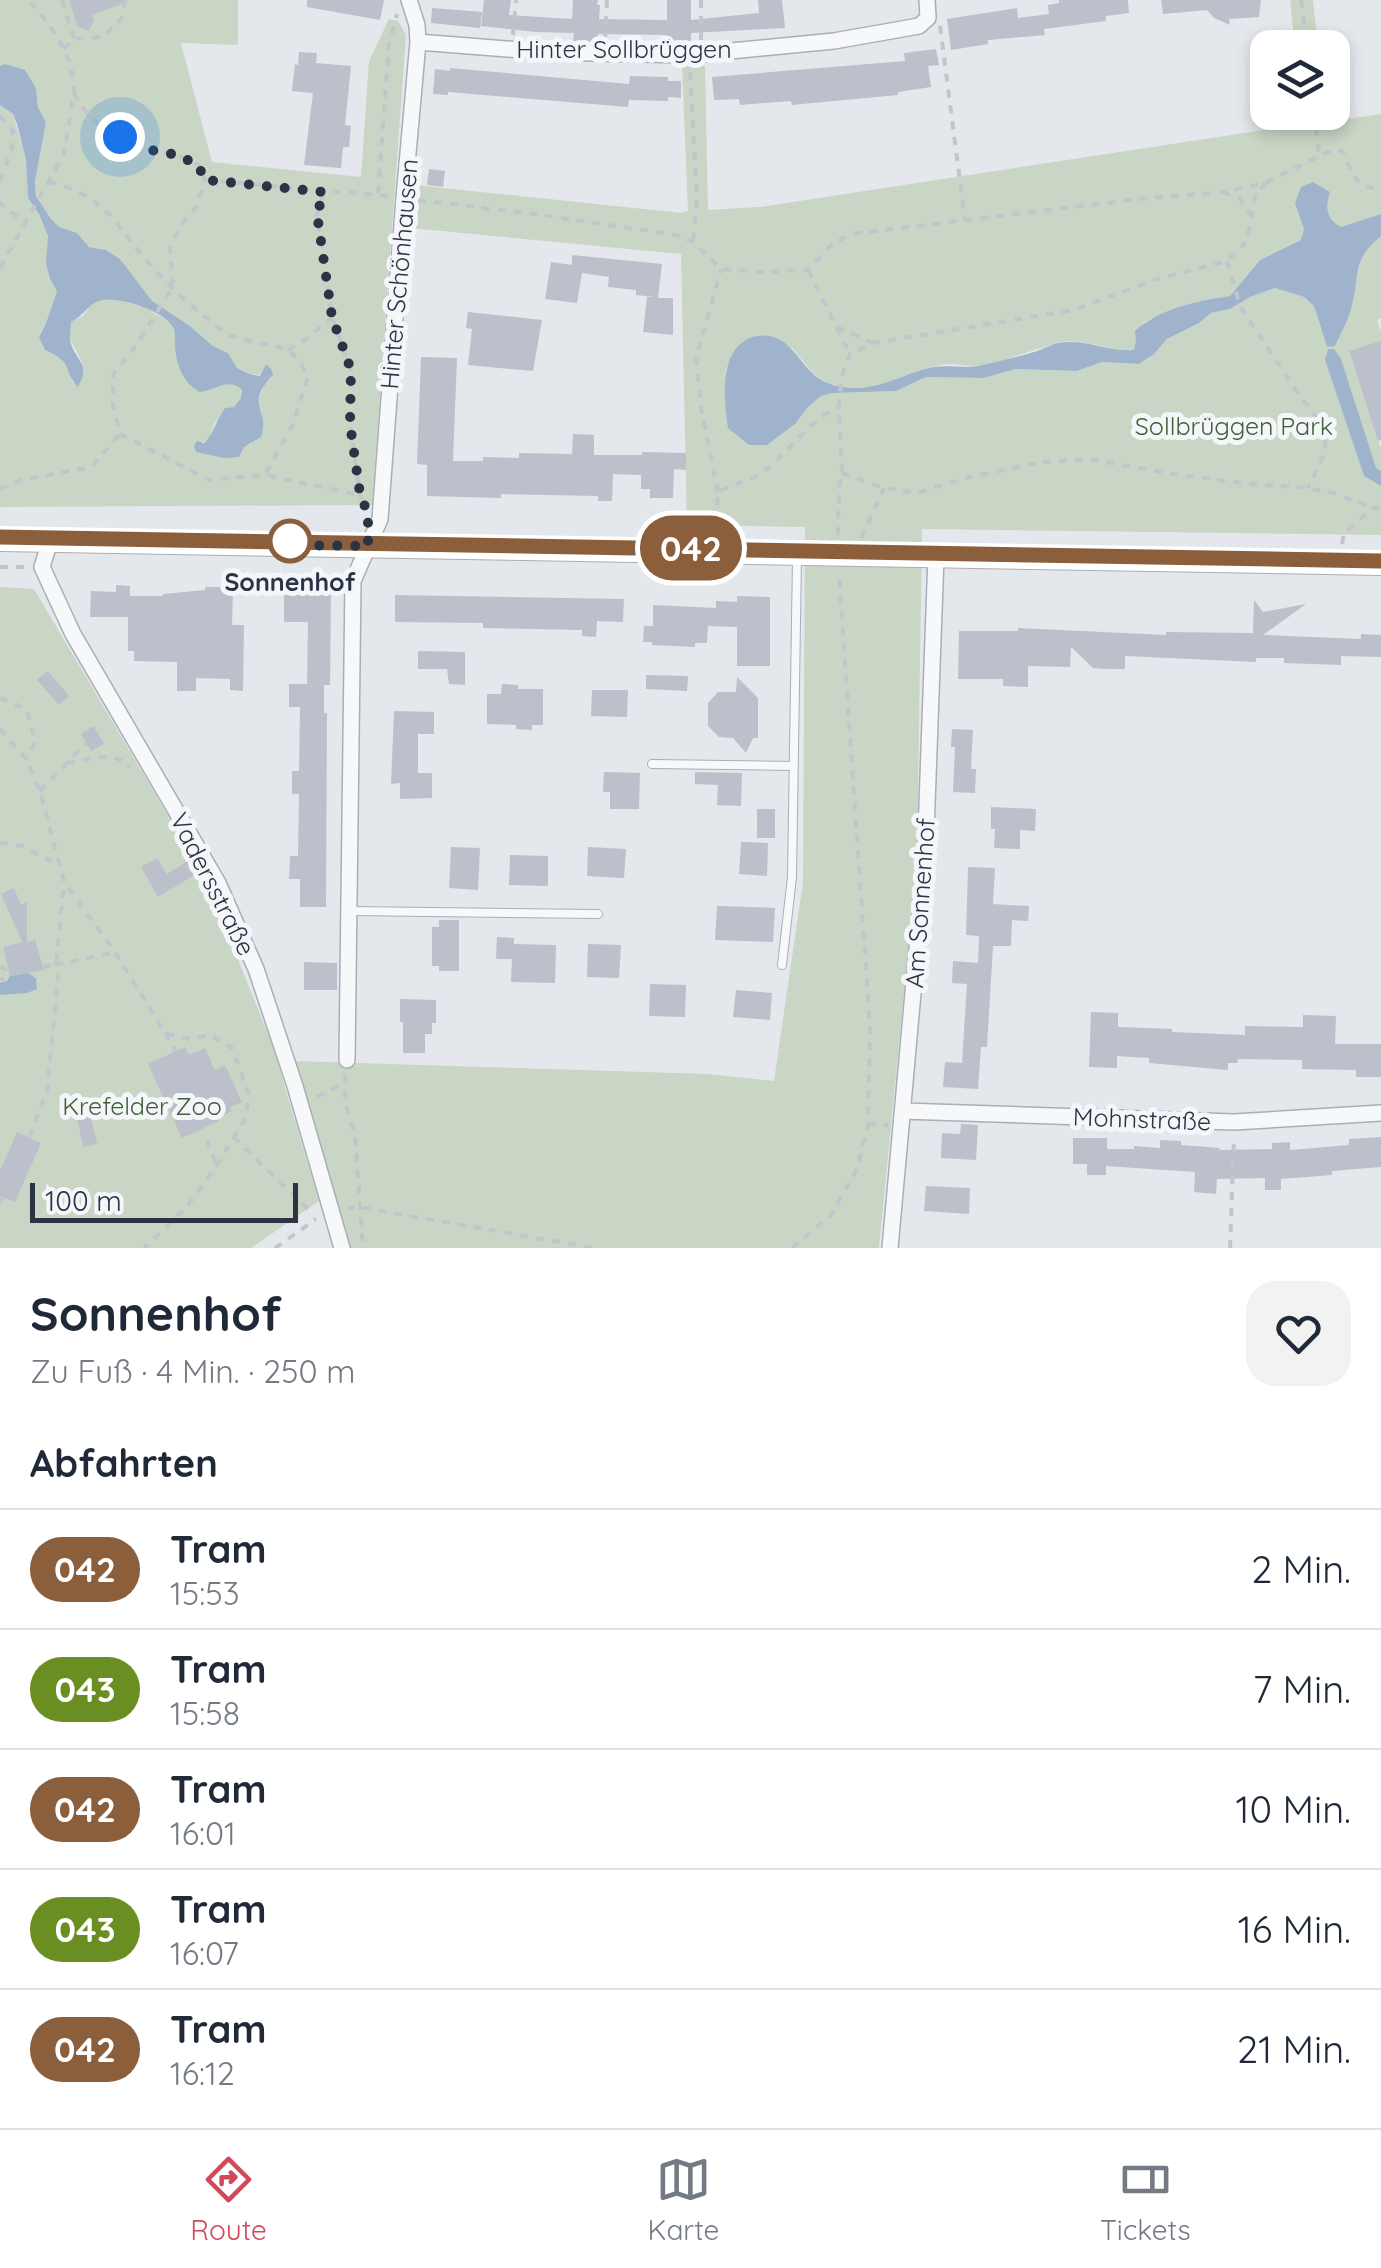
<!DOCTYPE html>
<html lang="de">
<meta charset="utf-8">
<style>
:root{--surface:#fff;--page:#f2f2f3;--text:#1f2937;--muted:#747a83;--line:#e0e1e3;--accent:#d1495b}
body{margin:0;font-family:Quicksand,sans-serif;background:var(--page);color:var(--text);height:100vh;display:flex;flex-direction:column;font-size:38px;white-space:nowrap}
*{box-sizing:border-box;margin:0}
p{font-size:32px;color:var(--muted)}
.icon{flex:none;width:55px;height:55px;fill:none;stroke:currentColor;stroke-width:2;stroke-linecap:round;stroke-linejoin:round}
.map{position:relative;height:1248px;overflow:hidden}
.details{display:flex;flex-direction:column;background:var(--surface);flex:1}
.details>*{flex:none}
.badge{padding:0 20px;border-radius:32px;font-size:35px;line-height:65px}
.tools{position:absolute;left:1250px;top:30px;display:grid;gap:20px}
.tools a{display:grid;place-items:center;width:100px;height:100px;border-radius:20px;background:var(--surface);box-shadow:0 5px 15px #0003;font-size:50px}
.scale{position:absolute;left:30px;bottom:25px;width:268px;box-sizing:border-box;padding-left:10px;border:5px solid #2b3445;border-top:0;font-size:28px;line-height:35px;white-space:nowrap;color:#2b3445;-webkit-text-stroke:8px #f4f6f9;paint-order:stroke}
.you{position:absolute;width:50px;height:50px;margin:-25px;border:8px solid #fff;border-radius:50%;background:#1a73e8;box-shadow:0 0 0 15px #1a73e833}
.map>.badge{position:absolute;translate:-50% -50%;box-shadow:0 0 0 5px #fff}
h2{padding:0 30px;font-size:38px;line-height:90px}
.round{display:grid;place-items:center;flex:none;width:105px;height:105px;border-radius:30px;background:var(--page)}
.head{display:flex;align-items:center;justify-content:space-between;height:170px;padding:0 30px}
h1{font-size:48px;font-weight:700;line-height:75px}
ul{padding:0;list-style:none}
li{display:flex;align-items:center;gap:30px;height:120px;padding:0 30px;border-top:2px solid var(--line)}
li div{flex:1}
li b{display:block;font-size:38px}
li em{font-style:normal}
li .badge{min-width:110px;font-weight:700;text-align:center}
.tab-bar{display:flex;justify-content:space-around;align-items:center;height:140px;border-top:2px solid var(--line);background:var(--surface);font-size:28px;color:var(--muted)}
.tab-bar a{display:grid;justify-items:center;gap:5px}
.tab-bar .selected{color:var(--accent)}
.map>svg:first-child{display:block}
</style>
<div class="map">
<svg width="1381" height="1248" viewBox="0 0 1381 1248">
<rect width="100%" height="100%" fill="#e4e7ec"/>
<path fill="#c9d6c5" d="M0,0H69L77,25L113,0H238V45L181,43L212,162L361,177L369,61L389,19L398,21L406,35L372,505L0,507V105L13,114L26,160L28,198L39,214L48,236L50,279L57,291L46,323L39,336L67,365L73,383L82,362L70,339L71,322L83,316L90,305L103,299H117L148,309L171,323L219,387C229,382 234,382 242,390L241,398L234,407L225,408L214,424L209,439L194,446H244L251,444L262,413L257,403L265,384L273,376L249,374L237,368L228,353L213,346L190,326L151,301L120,259L106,250L89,247L77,233L58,227L51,219L36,196L35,180L46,122L38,107L36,88L6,65L0,66Z
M1290,0H1313L1318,47H1295Z
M682,66H705L708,210L760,207L1303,124L1302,113H1325L1326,122L1381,114V214L1341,227C1330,220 1326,215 1327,202L1304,229L1301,240L1260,260L1230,296C1200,301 1170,308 1143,323L1134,351C1108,351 1083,337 1057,343C1030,350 1003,363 975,366C967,367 959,364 951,364C944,364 936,366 928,368C894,376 870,398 831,384C813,378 804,361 792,348L743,343L735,351L725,372L749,445H767L794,424L808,407L821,396L833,393L896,391L926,377L982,378L1016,369L1077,371L1102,362L1139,364L1154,354L1167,339L1199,323L1211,313L1230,309L1250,297L1275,288L1304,297L1314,306L1327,347L1334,346C1339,334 1348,322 1351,309C1360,275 1351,262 1381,236V318L1377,320L1381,332V349L1349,352L1381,448V471L1376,469L1328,349L1325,360L1364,476L1381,486V535L922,529L917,860L879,1248H347L292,1061L708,1074L774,1081L803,882L805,527L687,525L681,254L410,228L415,185L682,213L688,211Z
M0,587L34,589L206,880L272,1044L319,1201L251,1248H0Z"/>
<path fill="#9fb4cc" d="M5,64L25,70L36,88L38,107L46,122L35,181L36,196L51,219L59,227L77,233L89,247L106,250L120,259L152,301L190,326L213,346L228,353L237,368L249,374L260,376L266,364L271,369L273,375C243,407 271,408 261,437L244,447L239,457L224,458L196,452L194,446L197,441L204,443C212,437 217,418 225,408L234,407L241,398L242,390C230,377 216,390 200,392C183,383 176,365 175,345C175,342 175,332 174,329C168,312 119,296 102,300C88,303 84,316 71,322C71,325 70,337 70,340C74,360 92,363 78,387C62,370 75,363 45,350L39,337L46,323L57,291L50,279L46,263L48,236L39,214L28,198L26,160L17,124L13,114L0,105V66Z
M1313,182L1330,192C1325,208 1326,218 1341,227L1381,214V236C1350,262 1361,275 1351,309C1348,322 1340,334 1335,346L1327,347L1314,306L1304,297L1275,288L1250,297L1230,309L1211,313L1199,323L1167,339L1154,354L1139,364L1102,362L1077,371L1016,369L983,378L926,377L896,391L833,393L821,396L808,407L795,424L767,445H749L728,428C724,400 717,344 757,336C789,331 797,362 817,377C826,384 841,388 852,388C880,389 899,376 925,369C946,363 960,369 978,366C997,362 1018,357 1037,351C1044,349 1051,344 1058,343C1084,338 1109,352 1134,350L1136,341L1135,331C1160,308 1198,301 1230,296L1260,260L1301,240L1304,229L1295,203L1301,187Z
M1328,349H1334L1341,359L1376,468L1381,471V486L1364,476L1325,360Z
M28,973L36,978L37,989L27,993L0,995V983L7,981L10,976Z"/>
<path fill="#bbc0ca" d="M69,0H127V2L92,15L94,20L89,31L77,26Z
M307,0H384L380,20L307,7Z
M484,0H511L509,15L572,19L573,0H598L597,5H600L599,19L667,20V0H691V20L759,13L758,0H782L785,28L691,33V41L667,40V35L598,34L597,42L573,41L574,33L536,32L481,26Z
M1059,0H1128L1129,13L1106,16V21L1044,29L1045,35L988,40V44L951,50L947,19L1017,8L1018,18L1049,14L1048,5L1059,3Z
M1161,0H1261L1259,17L1229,19L1230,25L1214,18L1207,10L1163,14Z
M432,8L482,12L480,28L431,23Z
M936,49L939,65L928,66L931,87L898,92V95L792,105L791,101L740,105L739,99L714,100L712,77L905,61L904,53Z
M299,52L317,53L316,63L351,66L345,125L351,126L349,147H343L341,168L304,165L313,93L292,91L295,64L298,65Z
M450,68L629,84L630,76L668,77V81H681V98L668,97V101L629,100L628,107L448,92V95L433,94L435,69L450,71Z
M429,169L445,171L443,187L427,185Z
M572,255L662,264L658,298H673V335L643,332L647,297H655L636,295V290L608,287L609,277L582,273L577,303L545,299L551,262L572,265Z
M468,312L542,320L533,371L468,365L472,329L466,328Z
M1381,341V440L1378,441L1349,351Z
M421,357L457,358L453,461H483V457L519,458V453L572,454L573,434L594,435V455H642V452L686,453V470L674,469L673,498H650V489H641V475L613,474L612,501H598V496L501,494V498L427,496V465L417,464Z
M116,585L130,586V596H163V594L205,590V587H233L232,625H244L243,691L230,690V679L196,678V691H177V662L134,661V651H128V617H90L91,591L116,592Z
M284,587H331L330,685H324V713H327L326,907H300V879H289L290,856H298L299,794H292V771H299L300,707H289V684H307L308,622H284Z
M395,595L624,599L623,622L597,621L596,637L582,636V630L483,628V623L395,622Z
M737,596L770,597V666H737V627L708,626L707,643H695V647L652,645V642H643L644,626H653V605L716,608V601L737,602Z
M1254,600L1263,612L1306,604L1263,635L1361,639V634L1381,635V657L1341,656V665L1284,663V658H1256V662L1125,656V669H1108L1093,668L1071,647L1070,667L1028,666V687L1003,686V679H958L959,631H1018V628L1166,635V632L1253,633Z
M418,651L465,652V685L449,684L447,669H418Z
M48,671L69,696L59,705L37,680Z
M646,675L688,676L687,691L646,689Z
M737,677L758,698V738H753L746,753L733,738L719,737L708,726V703L718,692H736Z
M502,684L518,685V689H543V725H532V730L516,729V725L487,724V694H501Z
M592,690H628L627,717L591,716Z
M394,711L434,712V734H418V773H432V798L400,799V783L391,784Z
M94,726L104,744L91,751L81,734Z
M952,729L973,730L971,769H976L975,793L953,792L955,747H951Z
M604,772L640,773L639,809H610V792H603Z
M695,772L742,773L741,806L717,805L718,785L695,784Z
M991,807L1036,809L1035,831L1020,830V849L994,848L995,829H991Z
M757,809H775V838H757Z
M741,842L768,843L767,876L739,874Z
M451,847L480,848L478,890L449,888Z
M588,847L626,849L624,878L587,876Z
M510,855L548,856V886L509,885Z
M157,858L167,874L188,861L196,874L158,897L141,867Z
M968,867L995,868L993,904L1029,906L1028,921L1012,920L1011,946H993L987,1047H981L978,1089L943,1087L945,1062L962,1063L967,984L952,983L953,961L978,963L979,936L966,935Z
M14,888L21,905L27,902V942L35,940L44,970L10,976L3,947L22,942L1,894Z
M717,906L775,908L773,942L715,940Z
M439,920H459V971H439V966H432V927H439Z
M497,937L514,938V944L556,945L555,983L511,982L512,959H496Z
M588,944L621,945L619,978L587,977Z
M304,962L337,963V990H304Z
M650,984L686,985L685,1017L649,1016Z
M736,990L772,993L770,1020L733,1017Z
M400,999L436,1000V1023H432V1034H425V1053H403V1022H400Z
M1091,1012L1118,1013V1027L1172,1029V1032L1245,1035V1026L1303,1027V1015L1336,1016L1335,1044H1381V1077H1356V1070L1302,1069V1060L1238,1059L1237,1063H1228V1070L1149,1063V1058L1117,1056V1068L1089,1067Z
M185,1047L189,1055L205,1048L215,1070L225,1065L242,1102L230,1107L232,1111L217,1118L219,1121L182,1138L148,1064Z
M88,1105L97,1144L83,1147L75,1108Z
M961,1124L978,1125L976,1160L941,1158L942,1133L960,1134Z
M17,1132L41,1143L15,1202L0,1196V1171Z
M1381,1137V1167L1332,1171V1175L1281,1179V1190H1265V1178L1217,1179L1216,1194L1194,1192L1195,1172L1106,1166V1175H1087V1164H1073V1138H1107V1149H1134V1146L1160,1148V1140L1181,1141V1145L1220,1148L1219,1150L1272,1149V1143L1290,1142V1150L1349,1145V1139Z
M926,1186L970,1188L969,1214L924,1211Z"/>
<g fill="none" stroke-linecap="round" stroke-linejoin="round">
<defs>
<path id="lane" d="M652,764L794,766
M350,911L598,914
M782,965L792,877L797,558"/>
<path id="street" d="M418,42L546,52L690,55L834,41L919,26L928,18L927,0
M50,541L42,567L73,634L218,883L256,969L295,1086L342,1248
M347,1060L353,581L380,519L404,198L418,42L417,25L409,0
M903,1111L1234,1122L1381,1113
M890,1248L925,860L936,556"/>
<path id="secondary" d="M0,541L1381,565"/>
</defs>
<use href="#lane" stroke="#a9aeb7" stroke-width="10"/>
<use href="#street" stroke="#a9aeb7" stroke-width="18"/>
<use href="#secondary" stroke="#a9aeb7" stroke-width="22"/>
<path stroke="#c2c5cb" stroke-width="4" stroke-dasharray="8 8" stroke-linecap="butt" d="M62,0L74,39
M1301,0L1307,48
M940,26L965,220
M513,35L516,0
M605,40L607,0
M701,40V0
M64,49L74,39L103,37L122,18L125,0
M690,72L697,198L693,242
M74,93C87,123 121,141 152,150C159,153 168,152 176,155C184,157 191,162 199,165L205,180L196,207L181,225L170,247L173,287L133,350L113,375V406L120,434L209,480L265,475L360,495
M1314,112L1319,155
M0,116L13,131L12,148L0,181
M205,180L389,196
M49,182C108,195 118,230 154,269C170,288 204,317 224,332C242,344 275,341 290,352C299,358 303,368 308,377L292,426L265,475
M1223,192L1240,199L1252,217
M324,193L317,215L332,317L351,370L350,423L360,495L364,506
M378,193L389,43L397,14
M418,200L542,215L676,235L693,242L721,269L760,272L808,270L830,246L850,234L1140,199L1223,192L1265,183L1332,150L1342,151C1352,170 1353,190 1381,188
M0,201L1,204L24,222
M1227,261L1240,306L1291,383L1326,431L1325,452L1308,488
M0,268L64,154L74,93L71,66L64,49L50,26L29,0
M808,270L850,354
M837,327L873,343
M288,350L308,338L332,317
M842,473L884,488L917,493L969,477L1043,462L1089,459L1178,475L1252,484L1308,488L1334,493L1373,508
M0,489L22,480L91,467L120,434
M718,492L701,408L696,359L721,269
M838,535L839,488L842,473L839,407L841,378L850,354L873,343L1074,310L1157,279L1227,261L1247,241L1255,197L1265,183
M715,537L718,492C731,485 754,479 763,472C790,452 809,420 839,407
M861,538L884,488
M1342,544L1344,533L1373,508H1381
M0,567H25
M0,698L27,709L35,743L26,759
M0,729L26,759L40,791L64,882L115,952L165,1033L190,1039L211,1035L232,1048L249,1095L246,1117L217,1165L186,1208L144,1248
M67,763C89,760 113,749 130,767
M40,791L86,743
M0,843L22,846L59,865
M0,967L5,969L7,974L3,979H0
M43,967L56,964L64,882
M165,1033L176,1051
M345,1075V1103L355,1135L363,1248
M317,1097L343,1083
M868,1124L888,1125
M29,1137L47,1091L58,979L56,964L113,953
M233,1137L308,1209
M207,1140L216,1164
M0,1203L3,1197
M347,1208L359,1207L594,1248
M275,1248L316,1219
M792,1248L831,1215L857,1169L868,1124L870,1028L839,575
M1230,1248L1234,1137"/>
<use href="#lane" stroke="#f7f8fa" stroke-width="8"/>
<use href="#street" stroke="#f7f8fa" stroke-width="15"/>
<use href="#secondary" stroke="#fff" stroke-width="20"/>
<path stroke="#7d8696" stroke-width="2.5" d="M0,537L1381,561"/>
</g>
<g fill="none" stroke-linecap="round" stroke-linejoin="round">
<defs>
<path id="line" d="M0,537L1381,561"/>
</defs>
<use href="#line" stroke="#fff" stroke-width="22"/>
<use href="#line" stroke="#8b5e3c" stroke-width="15"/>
<path stroke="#2b3445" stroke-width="10" stroke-dasharray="0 18" d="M120,137L151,150L177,155L198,165L205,180L324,192L317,214L332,317L351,370L350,424L360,494L368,514V546L288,545L290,541"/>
</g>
<circle fill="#fff" stroke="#8b5e3c" stroke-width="5" cx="290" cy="541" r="20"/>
<g text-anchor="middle" stroke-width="10" stroke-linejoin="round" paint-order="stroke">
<g font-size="25" fill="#2b3445" stroke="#f4f6f9">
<text x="624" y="58">Hinter Sollbrüggen</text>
<text transform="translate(399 274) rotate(-85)" y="9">Hinter Schönhausen</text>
<text transform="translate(213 884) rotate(63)" y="9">Vadersstraße</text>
<text transform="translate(920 903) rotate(-86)" y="9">Am Sonnenhof</text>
<text transform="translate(1142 1119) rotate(2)" y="9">Mohnstraße</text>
</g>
<g font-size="25" fill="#3f6138" stroke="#f4f6f9">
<text x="1234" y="435">Sollbrüggen Park</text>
<text x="142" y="1115">Krefelder Zoo</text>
</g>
<g font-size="25" font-weight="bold" fill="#2b3445" stroke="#f4f6f9">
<text x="290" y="591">Sonnenhof</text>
</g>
</g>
</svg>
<div class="tools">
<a><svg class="icon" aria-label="layers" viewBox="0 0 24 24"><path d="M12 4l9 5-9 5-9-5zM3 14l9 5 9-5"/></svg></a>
</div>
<div class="scale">100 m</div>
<div class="you" style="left:120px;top:137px"></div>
<b class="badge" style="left:691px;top:548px;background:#8b5e3c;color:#fff">042</b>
</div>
<section class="details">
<div class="head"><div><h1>Sonnenhof</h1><p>Zu Fuß · 4 Min. · 250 m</p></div><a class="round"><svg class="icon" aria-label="heart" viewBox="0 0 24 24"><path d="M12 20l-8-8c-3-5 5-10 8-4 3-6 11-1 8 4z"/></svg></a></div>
<h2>Abfahrten</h2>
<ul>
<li><span class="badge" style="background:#8b5e3c;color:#fff">042</span><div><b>Tram</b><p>15:53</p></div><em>2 Min.</em></li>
<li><span class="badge" style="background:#6b8e23;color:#fff">043</span><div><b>Tram</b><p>15:58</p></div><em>7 Min.</em></li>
<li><span class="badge" style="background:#8b5e3c;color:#fff">042</span><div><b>Tram</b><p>16:01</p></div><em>10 Min.</em></li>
<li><span class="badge" style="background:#6b8e23;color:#fff">043</span><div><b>Tram</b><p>16:07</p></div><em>16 Min.</em></li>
<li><span class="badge" style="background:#8b5e3c;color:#fff">042</span><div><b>Tram</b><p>16:12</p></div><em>21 Min.</em></li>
</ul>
</section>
<nav class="tab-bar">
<a class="selected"><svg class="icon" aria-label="directions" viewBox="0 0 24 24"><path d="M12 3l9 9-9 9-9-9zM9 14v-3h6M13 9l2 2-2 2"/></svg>Route</a>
<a><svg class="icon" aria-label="map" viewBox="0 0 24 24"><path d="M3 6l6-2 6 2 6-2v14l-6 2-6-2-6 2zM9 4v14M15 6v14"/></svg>Karte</a>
<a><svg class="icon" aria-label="tickets" viewBox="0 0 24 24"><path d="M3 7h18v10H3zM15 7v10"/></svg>Tickets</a>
</nav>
